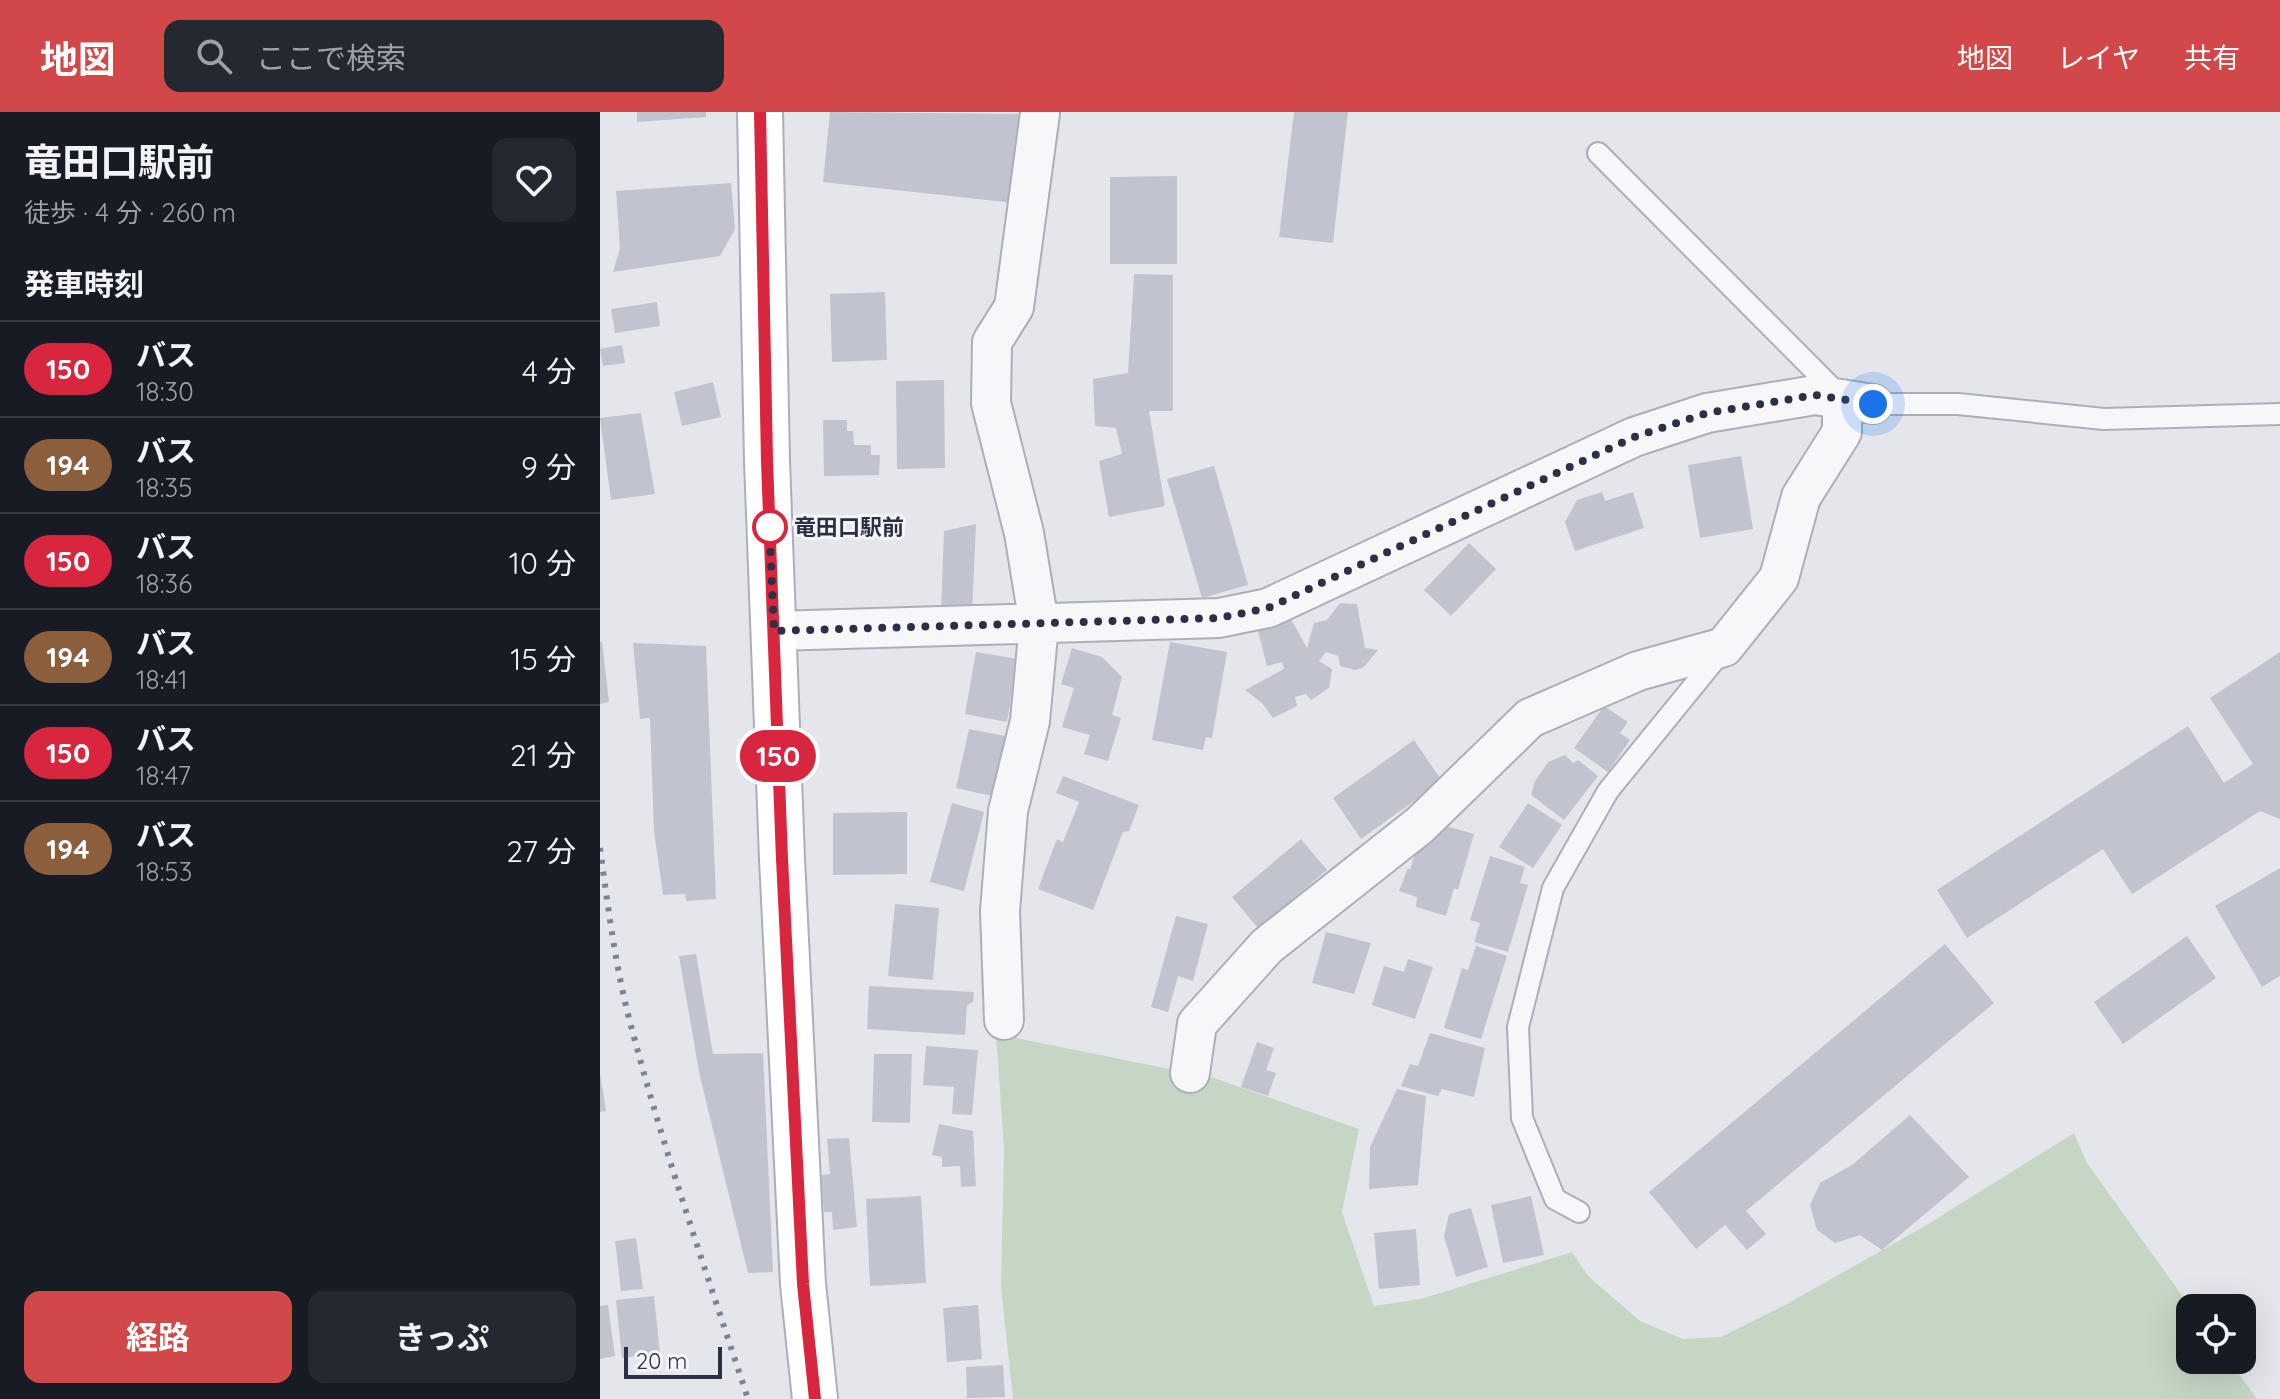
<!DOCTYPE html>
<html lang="ja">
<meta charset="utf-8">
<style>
:root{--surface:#171b24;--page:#242831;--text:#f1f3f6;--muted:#9ea1a6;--line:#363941;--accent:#d24848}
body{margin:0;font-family:Quicksand,"Noto Sans JP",sans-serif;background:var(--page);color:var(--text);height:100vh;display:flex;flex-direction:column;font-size:30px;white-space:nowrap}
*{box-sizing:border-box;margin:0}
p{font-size:26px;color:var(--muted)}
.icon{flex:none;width:44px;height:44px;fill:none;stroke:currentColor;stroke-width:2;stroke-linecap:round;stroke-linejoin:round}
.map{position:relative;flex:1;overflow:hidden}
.drawer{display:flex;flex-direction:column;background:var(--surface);width:600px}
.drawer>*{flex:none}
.badge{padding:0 16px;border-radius:26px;font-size:28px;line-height:52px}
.controls{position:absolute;left:1576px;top:1182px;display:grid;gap:16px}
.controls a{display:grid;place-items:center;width:80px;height:80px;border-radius:16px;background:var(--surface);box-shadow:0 8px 32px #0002;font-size:40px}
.scale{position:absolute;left:24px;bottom:20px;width:98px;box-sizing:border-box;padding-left:8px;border:4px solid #2b3045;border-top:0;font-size:22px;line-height:28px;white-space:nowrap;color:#2b3045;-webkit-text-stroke:6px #f4f5f9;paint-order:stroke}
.you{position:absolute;width:40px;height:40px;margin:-20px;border:6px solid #fff;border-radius:50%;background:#1a73e8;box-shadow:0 0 0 12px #1a73e833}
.map>.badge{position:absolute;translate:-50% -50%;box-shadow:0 0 0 4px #fff}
h2{padding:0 24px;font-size:30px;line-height:72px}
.round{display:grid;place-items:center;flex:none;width:84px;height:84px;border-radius:16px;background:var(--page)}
.summary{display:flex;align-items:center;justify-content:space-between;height:136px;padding:0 24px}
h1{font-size:38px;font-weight:700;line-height:60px}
.primary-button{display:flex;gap:16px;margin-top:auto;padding:16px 24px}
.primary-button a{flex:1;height:92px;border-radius:16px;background:var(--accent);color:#fff;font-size:32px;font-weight:700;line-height:92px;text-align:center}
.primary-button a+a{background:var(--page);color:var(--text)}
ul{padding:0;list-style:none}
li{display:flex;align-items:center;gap:24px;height:96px;padding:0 24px;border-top:2px solid var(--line)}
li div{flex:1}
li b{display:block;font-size:30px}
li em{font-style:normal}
li .badge{min-width:88px;font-weight:700;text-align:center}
header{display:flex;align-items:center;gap:48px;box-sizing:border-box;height:112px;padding:0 40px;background:var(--accent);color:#fff}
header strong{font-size:38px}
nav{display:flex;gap:44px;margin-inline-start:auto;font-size:28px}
.search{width:560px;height:72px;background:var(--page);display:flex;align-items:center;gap:20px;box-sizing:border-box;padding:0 28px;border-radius:16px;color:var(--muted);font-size:30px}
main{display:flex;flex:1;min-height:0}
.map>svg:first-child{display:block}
</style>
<header>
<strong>地図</strong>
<div class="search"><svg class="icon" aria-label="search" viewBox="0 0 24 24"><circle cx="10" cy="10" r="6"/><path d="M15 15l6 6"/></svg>ここで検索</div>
<nav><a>地図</a><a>レイヤ</a><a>共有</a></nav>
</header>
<main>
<section class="drawer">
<div class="summary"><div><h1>竜田口駅前</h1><p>徒歩 · 4 分 · 260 m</p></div><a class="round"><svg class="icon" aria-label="heart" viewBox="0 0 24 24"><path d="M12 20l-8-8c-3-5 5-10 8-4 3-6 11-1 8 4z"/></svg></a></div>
<h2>発車時刻</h2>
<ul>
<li><span class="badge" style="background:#d7263d;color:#fff">150</span><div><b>バス</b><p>18:30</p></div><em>4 分</em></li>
<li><span class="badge" style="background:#8b5e3c;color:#fff">194</span><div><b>バス</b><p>18:35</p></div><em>9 分</em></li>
<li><span class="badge" style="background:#d7263d;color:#fff">150</span><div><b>バス</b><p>18:36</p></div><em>10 分</em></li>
<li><span class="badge" style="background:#8b5e3c;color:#fff">194</span><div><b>バス</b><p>18:41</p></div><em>15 分</em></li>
<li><span class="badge" style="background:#d7263d;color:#fff">150</span><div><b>バス</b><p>18:47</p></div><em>21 分</em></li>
<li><span class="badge" style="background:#8b5e3c;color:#fff">194</span><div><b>バス</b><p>18:53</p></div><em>27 分</em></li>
</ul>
<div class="primary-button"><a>経路</a><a>きっぷ</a></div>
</section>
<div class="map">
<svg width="1680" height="1287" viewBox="0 0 1680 1287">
<rect width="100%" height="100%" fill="#e4e6ec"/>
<path fill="#c6d6c5" d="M396,922L614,966L759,1017L742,1100L774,1194L821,1187L972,1140L988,1164L1040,1209L1083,1227L1121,1225L1187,1192L1325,1114L1474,1021L1487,1051L1591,1196L1590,1248H1629L1657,1287H413L401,1175L404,1037Z"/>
<path fill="#c1c4cf" d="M37,0H106V5L37,10Z
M230,0L430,2L414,91L223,70Z
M694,0H748L733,131L679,125Z
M577,64V152H510V65Z
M131,71L135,117L120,144L13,160L20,136L16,79Z
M534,162L573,163V299H549L565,394L509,405L499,349L522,342L516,316L495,314L493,267L528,261Z
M285,180L287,248L232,250L230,182Z
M57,190L60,214L15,221L11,197Z
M22,233L25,251L3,254L0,237Z
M344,268L345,356L297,357L296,269Z
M113,270L121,305L82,314L74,280Z
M41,301L55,382L11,388L0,306Z
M223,308H247V319H253L254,333H271V343H280L279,363L224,364Z
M1141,344L1153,417L1100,426L1088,353Z
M614,354L648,473L602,486L567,367Z
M1002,380L1005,389L1033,380L1044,416L975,439L965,410L977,388Z
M376,412L372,501L341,500L344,419Z
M869,431L896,457L851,504L824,478Z
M740,491L757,492L765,536L778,538L764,555L755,558L740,554L738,544L726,540L719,549L732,557L729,576L711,588L706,582L695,585L697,594L673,606L662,591L645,578L684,557L682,550L667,554L657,515L691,507L707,536L714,511L727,508Z
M2,529L9,590L0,592V530Z
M570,530L627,540L612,626L606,625L603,638L552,628Z
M33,531L106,534L116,787L86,789L85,782L63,783L54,719L50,606L40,607Z
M472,536L502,545L522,565L512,603L521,606L508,649L484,642L490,623L462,615L474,576L461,572Z
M376,540L418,547L407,610L365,602Z
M1680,540V707L1660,699L1532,782L1503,737L1367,826L1337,778L1588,614L1624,671L1653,652L1610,586Z
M1004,594L1028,610L1020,621L1030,628L1008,660L974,636Z
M369,617L405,624L392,684L356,676Z
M814,628L842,669L761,727L733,686Z
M965,643L973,651L978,648L998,664L964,708L931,683L935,669L948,650Z
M463,664L539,693L529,719L523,720L493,798L438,777L457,727L463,730L479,690L456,681Z
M352,691L384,700L364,779L330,770Z
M928,691L962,713L933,756L899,735Z
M307,700V762L233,763V701Z
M836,711L874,722L858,778L854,776L846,804L816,795L817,785L799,779L808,756L810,758L817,735L822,736L827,720Z
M701,727L727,758L658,816L632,785Z
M890,744L925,755L920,771L928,773L908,840L874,830L880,811L870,808Z
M1680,756V864L1662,875L1615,794Z
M295,792L339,796L333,868L288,864Z
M576,804L608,812L593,869L578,864L568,900L551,895Z
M726,820L771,831L754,882L712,871Z
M1587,824L1616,866L1523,932L1494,890Z
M1345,832L1394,891L1146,1099L1166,1122L1147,1138L1125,1113L1096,1137L1049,1080Z
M876,834L907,844L881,927L844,916L862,856L868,858Z
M96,842L113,942L163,941L173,1160L148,1161L100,965L79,844Z
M808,847L833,855L815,907L772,893L784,854L804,860Z
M269,874L374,880L373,890L367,893L365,923L267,917Z
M830,921L885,936L874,985L842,977L838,984L801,974L810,952L818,954Z
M657,930L674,936L666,958L676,961L668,984L641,975Z
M326,934L378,938L372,1003L352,1002L354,975L323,973Z
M274,942H312L310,1011L272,1010Z
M0,961L6,999L0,1000Z
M797,977L826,984L818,1073L769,1077L770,1035Z
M1310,1003L1369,1065L1282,1138L1260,1123L1235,1131L1217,1118L1210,1093L1220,1071L1252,1053Z
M339,1012L373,1019L376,1074L361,1075L360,1054L342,1055V1045L332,1043Z
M249,1026L257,1115L233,1118L232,1100H224L221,1063L230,1062L227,1027Z
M321,1084L326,1171L270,1174L266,1087Z
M931,1084L944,1143L903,1151L891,1093Z
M871,1096L888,1155L856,1165L844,1124L849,1102Z
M816,1117L820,1173L779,1177L774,1121Z
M36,1126L43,1177L21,1179L15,1129Z
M54,1184L60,1241L22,1246L16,1188Z
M8,1193L15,1244L0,1247V1194Z
M378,1193L382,1247L347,1250L343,1196Z
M403,1253L405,1285L367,1286L366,1255Z"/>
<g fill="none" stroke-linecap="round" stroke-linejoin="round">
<defs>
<path id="lane" d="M998,41L1240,284
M1273,292H1358L1504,307L1680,302
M979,1100L955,1087L922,1006L918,915L953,776L1008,679L1122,539"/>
<path id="street" d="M174,519L619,506L668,496L1034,325L1107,301L1215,283L1273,292
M404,908L400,799L408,699L430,609L439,512L424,421L391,291L392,230L414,195L440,1
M590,961L597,912L667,834L820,713L930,606L1038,559L1124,535L1179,466L1201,385L1242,320V287"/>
<path id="secondary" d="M160,0L167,349L182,747L203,1172L215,1287"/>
</defs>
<use href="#lane" stroke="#acafba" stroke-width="24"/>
<use href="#street" stroke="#acafba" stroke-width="42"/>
<use href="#secondary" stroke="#acafba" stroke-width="48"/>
<use href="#lane" stroke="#f7f7fa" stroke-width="20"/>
<use href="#street" stroke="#f7f7fa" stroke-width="38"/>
<use href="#secondary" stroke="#fff" stroke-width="44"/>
<path stroke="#7d8296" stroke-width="6" stroke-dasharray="4 8" stroke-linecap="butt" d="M0,736C8,794 15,853 30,910C63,1037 107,1162 148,1287"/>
</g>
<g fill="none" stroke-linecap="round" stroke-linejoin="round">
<defs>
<path id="line" d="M160,0L167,349L182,747L203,1172L215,1287"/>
</defs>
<use href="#line" stroke="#fff" stroke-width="18"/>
<use href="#line" stroke="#d7263d" stroke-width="12"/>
<path stroke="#2b3045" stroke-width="8" stroke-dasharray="0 14.4" d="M170,415L169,406L174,519L619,506L668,496L1034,325L1107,301L1215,283L1273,292"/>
</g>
<circle fill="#fff" stroke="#d7263d" stroke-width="4" cx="170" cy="415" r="16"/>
<g text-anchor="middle" stroke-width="6" stroke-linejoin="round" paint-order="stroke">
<g font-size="22" font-weight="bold" fill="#2b3045" stroke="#f4f5f9" text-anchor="start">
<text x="194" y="423">竜田口駅前</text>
</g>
</g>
</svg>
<div class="controls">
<a><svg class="icon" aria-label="locate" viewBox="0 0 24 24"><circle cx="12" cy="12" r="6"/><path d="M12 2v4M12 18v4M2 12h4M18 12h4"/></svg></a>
</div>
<div class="scale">20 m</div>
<div class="you" style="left:1273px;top:292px"></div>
<b class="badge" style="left:178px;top:644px;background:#d7263d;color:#fff">150</b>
</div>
</main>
